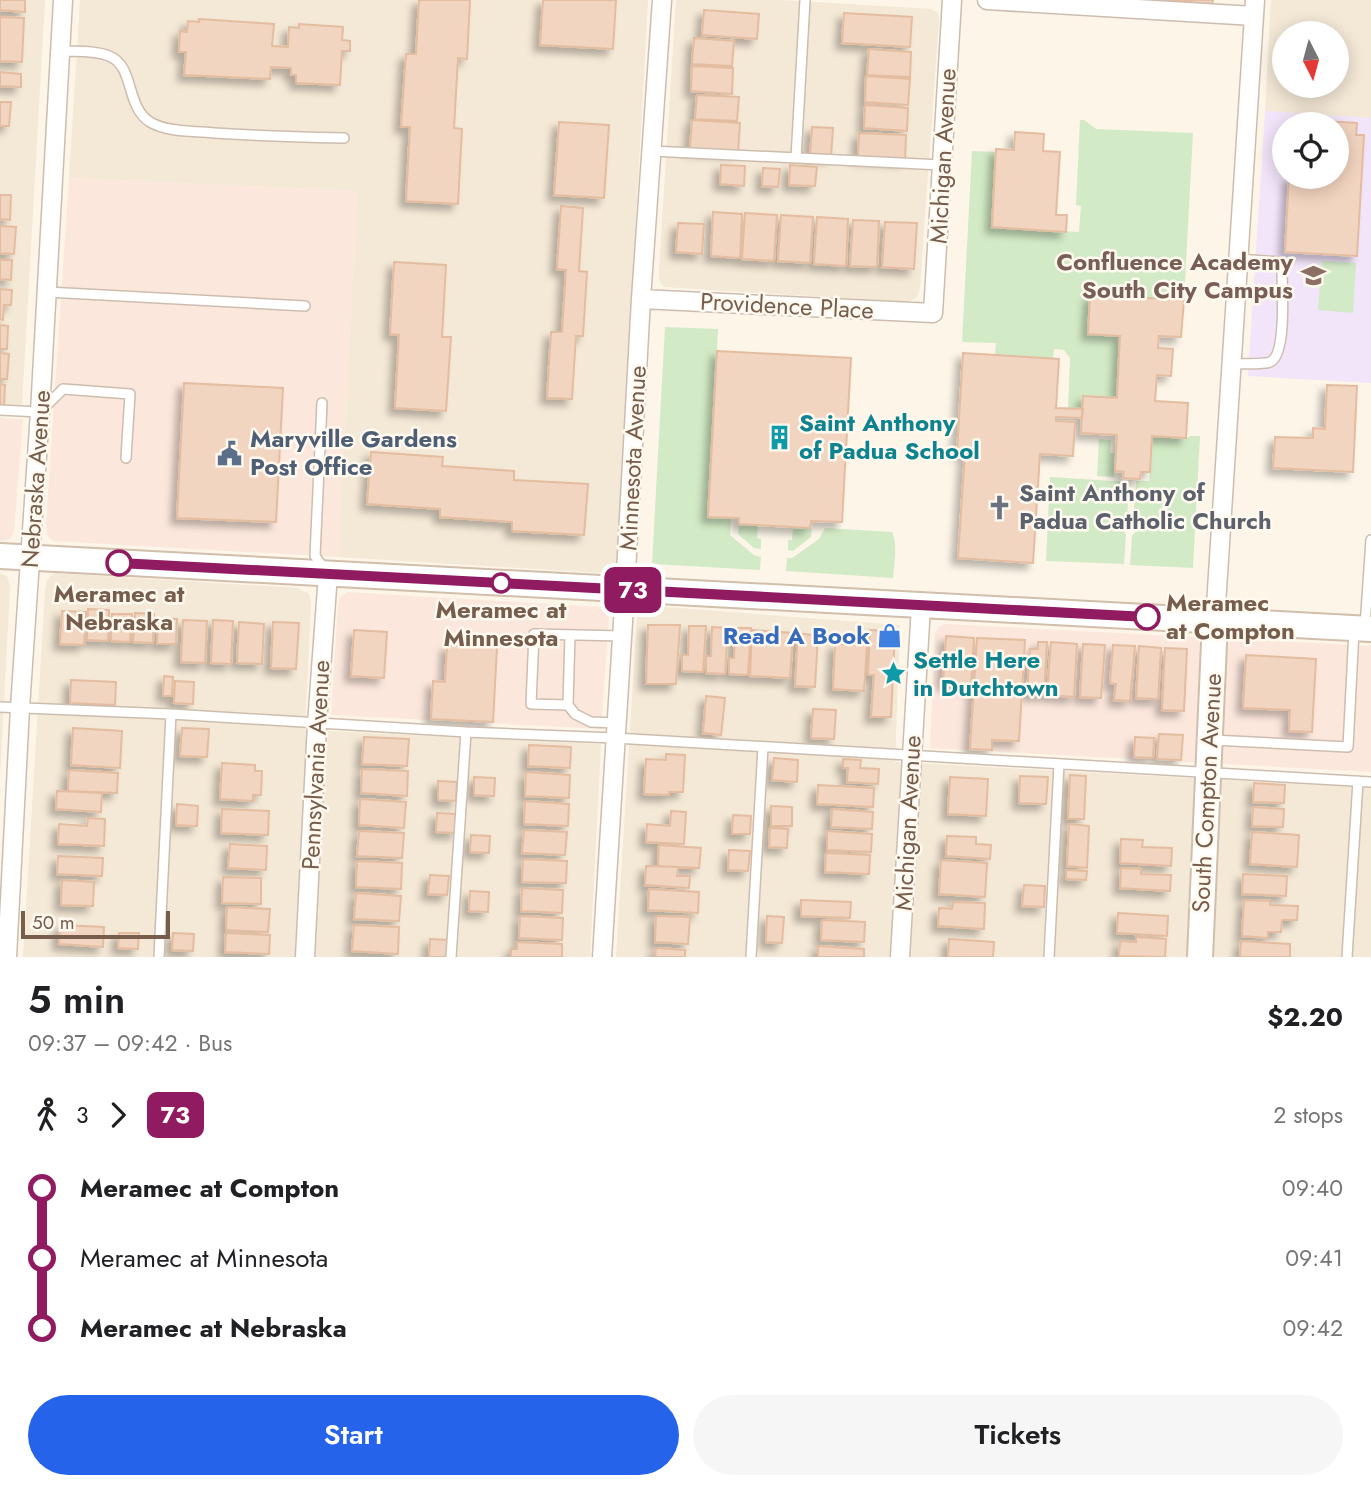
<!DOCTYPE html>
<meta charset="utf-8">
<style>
:root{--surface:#fff;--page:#f6f6f6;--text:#202124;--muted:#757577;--accent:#2563eb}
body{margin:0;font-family:Jost,sans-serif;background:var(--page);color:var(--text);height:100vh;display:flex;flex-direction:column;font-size:26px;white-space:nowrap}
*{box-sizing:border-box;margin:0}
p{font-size:23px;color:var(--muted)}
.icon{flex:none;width:38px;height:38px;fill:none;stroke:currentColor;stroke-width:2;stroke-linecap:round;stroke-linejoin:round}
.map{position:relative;height:957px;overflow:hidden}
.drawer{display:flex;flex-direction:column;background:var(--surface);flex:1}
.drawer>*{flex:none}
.badge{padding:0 14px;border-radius:10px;font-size:24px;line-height:46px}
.needle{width:46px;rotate:174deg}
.tools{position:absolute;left:1272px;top:21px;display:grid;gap:14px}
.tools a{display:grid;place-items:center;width:77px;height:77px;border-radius:50%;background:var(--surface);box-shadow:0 4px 18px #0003;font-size:35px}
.scale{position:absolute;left:21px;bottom:18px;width:149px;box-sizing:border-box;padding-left:7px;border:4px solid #775d4c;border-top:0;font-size:19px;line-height:24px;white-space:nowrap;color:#775d4c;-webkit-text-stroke:5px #fff9ef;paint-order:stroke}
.map>.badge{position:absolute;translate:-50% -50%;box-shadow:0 0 0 4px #fff}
.legs{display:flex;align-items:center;gap:10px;height:77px;padding:0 28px;font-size:23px}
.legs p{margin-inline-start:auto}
.summary{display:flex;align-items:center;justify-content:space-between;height:119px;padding:0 28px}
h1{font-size:38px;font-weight:600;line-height:52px}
.primary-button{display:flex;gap:14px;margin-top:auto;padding:14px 28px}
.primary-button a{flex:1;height:80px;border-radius:42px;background:var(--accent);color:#fff;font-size:28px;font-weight:600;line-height:80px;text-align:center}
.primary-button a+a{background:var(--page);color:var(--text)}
ul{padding:0 28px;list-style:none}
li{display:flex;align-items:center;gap:24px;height:70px;font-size:26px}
li i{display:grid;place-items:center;width:10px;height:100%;margin:0 9px;background:currentColor}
li i::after{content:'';width:18px;height:18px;margin:-9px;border:5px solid;border-radius:50%;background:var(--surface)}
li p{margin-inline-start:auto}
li:first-child i{background:linear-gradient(#0000 50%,currentColor 0)}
li:last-child i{background:linear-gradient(currentColor 50%,#0000 0)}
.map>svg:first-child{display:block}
</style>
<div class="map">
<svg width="1371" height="957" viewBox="0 0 1371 957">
<defs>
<filter id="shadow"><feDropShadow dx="-6" dy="6" stdDeviation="3.5" flood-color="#0004"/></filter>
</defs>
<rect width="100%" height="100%" fill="#fcf5e8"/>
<path fill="#f4e8d6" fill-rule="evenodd" d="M0,0H45L22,405L0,404Z
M80,0H648L617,564L612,571L601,573L338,557L357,191L69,178Z
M676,0H780L932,9L938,13L939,19L920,287L917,297L908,302L664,287L659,280V270Z
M1271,0H1371V118L1265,111ZM1284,33H1337V86H1284Z
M0,573L7,576L10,586L0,779Z
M54,573L298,588L309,594L311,602L305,730L601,744L590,957H23L45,591L47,581Z
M653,606L900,625L895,762L1371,788V957H616L637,616L641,607Z"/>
<path fill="#fce7dc" d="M69,178L357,191L338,557L53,541L47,535L46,524Z
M0,418L23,419L14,532L10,539L2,541H0Z
M347,592L599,607L607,611L609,617L601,729L331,715L338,605L340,598Z
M944,624L1370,646L1371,636V772L930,748L935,634L938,627Z"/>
<path fill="#f2e4f9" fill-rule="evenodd" d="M1265,111L1371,118V383L1248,376ZM1284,124H1337V177H1284Z"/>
<path fill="#d3eac6" d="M1080,120H1084L1096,129L1193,133L1184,300L1090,296L1088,334L1120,336L1117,398L1084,396L1083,409L1068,408L1070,358L1064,350L1054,349L1053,359L995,355L996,343L962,342L972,151L996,152L992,227L1079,232L1081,206L1076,205Z
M1322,261L1356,263L1353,313L1318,310Z
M665,327L718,329L708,516L731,518L730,535L754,555L761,557L760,570L652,564Z
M1152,436L1186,438L1191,436H1200L1193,568L1130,565L1132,536L1137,530V526L1133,520L1136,481H1149Z
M1099,439L1111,440L1110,453H1116L1114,477L1097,476Z
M1050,477L1129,482L1127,519L1122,523L1121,527L1126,535L1124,564L1046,561Z
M739,524L758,525L757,538L761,539V549L754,548L738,534Z
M793,527L810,528L812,529L811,537L793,551L788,550V540H792Z
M825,528L892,532C898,545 894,563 893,578L786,571L787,558H792L819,539Z"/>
<path fill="#f2d5c0" stroke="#e4bda0" stroke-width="2" filter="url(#shadow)" d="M0,0H25V12L0,10Z
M419,0H470L467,59L458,58L454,128L462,129L458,204L406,201L410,127H401L406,54H416Z
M543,0H616L613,49L540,45Z
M1161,0H1213L1212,4Z
M704,10L759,14L757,39L702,35Z
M844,13L912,17L910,47L842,43Z
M0,17L24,18L22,62L0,61Z
M199,19L274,24L272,46L288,47L289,27L299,28V24L343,27L342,40L350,41V51H342L340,85L296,83V75H291V68L271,67L270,79L184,75L186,52H179L180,31L187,32L188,21L199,22Z
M694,38L734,41L732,66L692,64Z
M869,49L911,52L910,77L867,75Z
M692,66L733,68L732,94L691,91Z
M0,72L21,74V87L0,86Z
M866,76L910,79L908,105L865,102Z
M697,95L739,97L737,121L695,119Z
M0,102H11L9,126H0Z
M865,105L908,108L907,131L864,128Z
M692,120L740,123L738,152L690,149Z
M1304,120L1357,123L1356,135H1364L1357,256L1285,252L1289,177H1337V124H1304Z
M559,122L609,125L604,198L554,195Z
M812,127L833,128L831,157L810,156Z
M1015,132L1044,134L1043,151L1060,152L1056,215H1067L1066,232L992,227L996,149L1014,150Z
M859,133L906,135L905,160L858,157Z
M721,165L745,166L744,186L720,184Z
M790,165L817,167L815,186L789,185Z
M763,168L780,169L778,187L762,186Z
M0,195H11L10,220L0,219Z
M561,206L583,208L579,271L587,272L583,336H576L572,399L547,398L551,332H562L566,270L557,269Z
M713,212L742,214L740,258L711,256Z
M745,213L777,215L774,261L742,259Z
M781,215L813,217L810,263L778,261Z
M817,217L848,219L846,266L814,264Z
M853,220L879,221L877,267L850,266Z
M885,222L917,223L914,269L882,267Z
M678,223L704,224L702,254L676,252Z
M0,226L16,227L14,254L0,253Z
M0,260H12L11,280L0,279Z
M394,262L446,265L442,337H451L446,411L395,408L399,335L390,334Z
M0,289L12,290L11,305H4L3,320L0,319Z
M1090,295L1184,300L1181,337L1159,336L1158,348L1173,349L1171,376L1157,375L1155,401L1188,403L1186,438L1152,436L1150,472H1141L1140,479L1123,478L1124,472L1115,471L1117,435L1081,433L1083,396L1117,398L1120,336L1088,334Z
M0,325L8,326L7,349H0Z
M717,351L851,358L842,522L811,521L810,528L739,524V518L708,517Z
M0,353L9,354L7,379H0Z
M963,353L1059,359L1056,408L1083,409L1082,418L1056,417V421L1075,422L1073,456L1040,454L1033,563L958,558L965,453L957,452Z
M184,383L283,388L276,522L177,518Z
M0,384L5,385L4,406H0Z
M1327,385L1357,386L1353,472L1273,468L1275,437L1313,438V428L1325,429Z
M371,452L443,457L442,466L514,471V480L588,484L584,535L512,531V522L440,517V509L367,504Z
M88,609L109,610L108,641L87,640Z
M62,611L86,612L84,645L60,644Z
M135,613L154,614L153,643L133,642Z
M112,614H132L130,642L111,641Z
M158,618L177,619L176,644H157Z
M183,620L207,621L205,663L181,662Z
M213,620L233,621L231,664L211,663Z
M239,622L264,624L262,664L237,663Z
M273,622L299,623L296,669L271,668Z
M648,625H680L676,684H646Z
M689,626H706L703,672L682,671V655H688Z
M712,627L728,628L725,674L706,673V656H711Z
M735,628H751L748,675L729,674V658H734Z
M354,630L387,632L384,678L351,676Z
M752,630L793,633L790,678L750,676Z
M870,630L895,631L891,717H871L874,675H868Z
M798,633L818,636L815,687L795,686Z
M946,636L974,638L971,685L943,684Z
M977,638L1025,640L1019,741L992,740V750L970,749Z
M1038,642H1047L1044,695L1027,694L1030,649H1038Z
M1051,642L1077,644L1074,697L1047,695Z
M835,644L867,645L864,691L833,689Z
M1083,644L1105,645L1101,698L1080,697Z
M447,645L497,647L493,722L431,719L433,681L445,682Z
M1113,645L1135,646L1130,701L1114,700L1116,684L1110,683Z
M1139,646L1161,648L1158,699L1136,698Z
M1165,648L1187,649L1184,711L1162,710Z
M1246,655L1316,659L1312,732L1289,731L1290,710L1243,708Z
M164,676L173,677L172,696H163Z
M71,680L116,682L115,705L70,703Z
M175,681L194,682L193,704L174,703Z
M706,696L725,698L721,735L703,733Z
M813,709L836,710L834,739L811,738Z
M73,728L122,731L120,768L71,765Z
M182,728L209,729L207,757L180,756Z
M1159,734L1183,735L1181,760L1157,759Z
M364,737L409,739L407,766L362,764Z
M1135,737L1154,738L1153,758L1134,757Z
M529,745L571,747L570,768L528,766Z
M666,754L685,755L683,792H669V795L644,794L646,759L666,760Z
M774,758L798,760L797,782L772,780Z
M843,759L861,760L860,768L879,769L878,784L847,782L848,768H843Z
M222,763L255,765V771H262L261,795H253V801L220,799Z
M362,769L408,771L407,796L361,793Z
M69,770L118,773L117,793L68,791Z
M526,772L570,775L569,798L525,796Z
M1070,775L1086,776L1084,819H1068Z
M1020,776L1048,777L1046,804L1019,803Z
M474,777L495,778L494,796L474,795Z
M950,777L988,779L986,816L948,814Z
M438,781L457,782L456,801L438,800Z
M1254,783L1285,785L1284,803L1253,802Z
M818,785L874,788L873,807L817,804Z
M57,791L102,793L101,812L56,809Z
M360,799L406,802L404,828L359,825Z
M525,801L569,804L568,826L524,824Z
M177,804L198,806L197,826L176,825Z
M771,806L792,807V826H771Z
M1253,807L1284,809L1283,827L1252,826Z
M222,809L269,811L268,835L221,833Z
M832,809L873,812L872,829L831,827Z
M671,811L686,812L684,844L646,842L647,824L670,826Z
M437,813L457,814L456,833L436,832Z
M733,815L751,816L750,834H732Z
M88,818L105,819L104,846L58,844L59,824L87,826Z
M1069,824L1089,826L1087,868L1067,866Z
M770,828L788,829L787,848L769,847Z
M524,830L567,832L565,855L522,853Z
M359,831L404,833L402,858L357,856Z
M827,831L872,834L871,852L827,850Z
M1252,832L1299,835L1297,867L1250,864Z
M471,835L490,836L489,853L470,852Z
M947,836L976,837V844L991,845L990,859L946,856Z
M1121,839L1143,840L1142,847L1172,848L1171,866L1120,863Z
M230,844L267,846L266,870L228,868Z
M659,845L701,848L699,868L658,866Z
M729,850L750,851L748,871L728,870Z
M826,853L870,855L869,874L825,872Z
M58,856L103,858L102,876L57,874Z
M523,859L567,861L566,883L522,882Z
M941,860L987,863L985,897L939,894Z
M357,861L402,863L401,889L356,887Z
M646,866L678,867L677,876H690L689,888L645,885Z
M1121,868L1141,869V874L1171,875L1170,891L1120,888Z
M1066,870L1087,871L1086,880L1066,879Z
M1243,874L1287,876L1286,896L1242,894Z
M430,875L449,876L447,895L428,894Z
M223,877L261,878V904L222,903Z
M62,880L94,882L93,906L61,905Z
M1024,885L1045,886L1044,907L1022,906Z
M522,888L563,890L562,913L521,911Z
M649,889L699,892L698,913L648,910Z
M470,891L489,892L488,912L469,911Z
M356,893L401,896L399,921L354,919Z
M801,900L851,902L850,918L801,916Z
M1244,900L1270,901V905L1298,906L1297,920H1282L1281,932H1268V938L1242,936Z
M953,902L985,903L984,929L938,926L939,908L952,909Z
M227,907L270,909L268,932L226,930Z
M1118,913L1168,916L1167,936L1117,933Z
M520,916L563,918L562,940L519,938Z
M656,916L690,917L688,944L655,942Z
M767,916L784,917L782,943L766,942Z
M822,920L865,922L864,942L821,940Z
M60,925L104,927L103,947L59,944Z
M354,925L399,927L398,954L352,951Z
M119,933H139L138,949L118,948Z
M173,933L194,934L193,951L172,950Z
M226,933L270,935L269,954L225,952Z
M1136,937L1166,939L1165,957L1119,956L1120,941L1136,942Z
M430,939L449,940L448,957H429Z
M949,939L994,942L993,957H948Z
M1241,941L1290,944V957H1240Z
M517,942L562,944V957H511V949H517Z
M818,946L864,949V957H818Z
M656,948L685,950V957H655Z"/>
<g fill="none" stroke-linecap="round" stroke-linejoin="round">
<defs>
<path id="lane" d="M60,51C76,52 94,50 109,56C135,66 125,106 150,122C165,131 186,131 203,132C250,136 297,137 344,138
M651,151L942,165
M796,158L805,0
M47,292L305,306
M1232,364C1241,363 1262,365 1270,362C1287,355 1282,289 1282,271L1280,262L1238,259
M322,403L315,556L325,570
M0,410L40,412L63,389L130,394L126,458
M1365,626L1371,540
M570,635L568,705L575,714L591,722L616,723
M568,705L531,704L534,634L622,636
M0,707L171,714L466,732L615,738L1371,782
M1213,740L1348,747L1354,630
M159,957L171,714
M451,957L466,732
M751,957L763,747
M1049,957L1059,764
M1347,957L1358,781"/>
<path id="street" d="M987,0L1254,16
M641,299L933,313L952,0
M1215,621L1255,0
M7,957L20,708L40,412L63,0
M305,957L317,724L328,574
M602,957L625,590L641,299L662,0
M900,957L921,606"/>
<path id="secondary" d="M0,556L1371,629
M1200,957L1215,621"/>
</defs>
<use href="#lane" stroke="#cebdae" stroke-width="12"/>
<use href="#street" stroke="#cebdae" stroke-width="21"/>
<use href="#secondary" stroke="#d1beab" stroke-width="28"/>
<use href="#lane" stroke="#fff" stroke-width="9"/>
<use href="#street" stroke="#fff" stroke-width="18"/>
<use href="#secondary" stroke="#fff" stroke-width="24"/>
</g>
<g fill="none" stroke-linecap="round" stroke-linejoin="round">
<defs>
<path id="line-1" d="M119,563L1147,617"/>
</defs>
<use href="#line-1" stroke="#fff" stroke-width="16"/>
<use href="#line-1" stroke="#901b61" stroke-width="10"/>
</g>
<defs>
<symbol id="school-bare" viewBox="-9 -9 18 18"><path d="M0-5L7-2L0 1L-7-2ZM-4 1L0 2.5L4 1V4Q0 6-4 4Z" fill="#8d6e63" stroke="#fff9ef" stroke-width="2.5" paint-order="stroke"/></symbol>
<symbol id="building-bare" viewBox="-9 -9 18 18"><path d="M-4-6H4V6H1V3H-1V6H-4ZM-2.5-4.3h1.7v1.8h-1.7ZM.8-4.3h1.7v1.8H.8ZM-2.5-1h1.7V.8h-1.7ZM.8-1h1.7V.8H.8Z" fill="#0f9aa8" stroke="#fff9ef" stroke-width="2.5" paint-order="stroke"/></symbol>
<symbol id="civic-bare" viewBox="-9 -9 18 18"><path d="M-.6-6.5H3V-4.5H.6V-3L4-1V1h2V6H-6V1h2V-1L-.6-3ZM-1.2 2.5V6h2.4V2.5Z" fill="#5c6f8a" stroke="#fff9ef" stroke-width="2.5" paint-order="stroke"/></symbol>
<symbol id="church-bare" viewBox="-9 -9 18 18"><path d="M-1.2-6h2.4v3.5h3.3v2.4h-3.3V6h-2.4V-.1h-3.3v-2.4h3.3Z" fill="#6b7280" stroke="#fff9ef" stroke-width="2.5" paint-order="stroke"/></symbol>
<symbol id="shop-bare" viewBox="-9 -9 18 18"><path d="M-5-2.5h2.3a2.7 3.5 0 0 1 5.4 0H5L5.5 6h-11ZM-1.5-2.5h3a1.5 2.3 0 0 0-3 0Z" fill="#3f7fe0" stroke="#fff9ef" stroke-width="2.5" paint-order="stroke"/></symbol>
<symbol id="sight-bare" viewBox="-9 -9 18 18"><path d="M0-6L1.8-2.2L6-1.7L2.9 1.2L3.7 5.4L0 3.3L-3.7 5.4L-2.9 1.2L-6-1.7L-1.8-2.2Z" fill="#0f9aa8" stroke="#fff9ef" stroke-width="2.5" paint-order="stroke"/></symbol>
</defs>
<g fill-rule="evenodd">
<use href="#school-bare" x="1296" y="258" width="35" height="35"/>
<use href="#building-bare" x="762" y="420" width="35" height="35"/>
<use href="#civic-bare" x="212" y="436" width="35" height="35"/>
<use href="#church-bare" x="982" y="490" width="35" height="35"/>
<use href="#shop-bare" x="872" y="618" width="35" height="35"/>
<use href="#sight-bare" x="876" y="656" width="35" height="35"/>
</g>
<g fill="#fff" stroke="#901b61" stroke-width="3.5">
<circle cx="119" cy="563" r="12"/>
<circle cx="501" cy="583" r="9"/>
<circle cx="1147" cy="617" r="12"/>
</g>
<g text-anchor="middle" stroke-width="5" stroke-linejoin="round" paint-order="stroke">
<g font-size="24" fill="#775d4c" stroke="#fff9ef">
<text transform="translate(943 156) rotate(-87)" y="8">Michigan Avenue</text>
<text transform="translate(787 306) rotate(3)" y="8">Providence Place</text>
<text transform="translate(633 458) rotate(-87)" y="8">Minnesota Avenue</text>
<text transform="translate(36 479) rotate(-86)" y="8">Nebraska Avenue</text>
<text transform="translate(316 765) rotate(-87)" y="8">Pennsylvania Avenue</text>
<text transform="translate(1207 793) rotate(-87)" y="8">South Compton Avenue</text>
<text transform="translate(908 823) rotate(-87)" y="8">Michigan Avenue</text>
</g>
<g font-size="24" font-weight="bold" fill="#785e54" stroke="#fff9ef" text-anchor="end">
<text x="1293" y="270">Confluence Academy<tspan x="1293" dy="28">South City Campus</tspan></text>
</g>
<g font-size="24" font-weight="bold" fill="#0d838f" stroke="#fff9ef" text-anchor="start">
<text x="799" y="431">Saint Anthony<tspan x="799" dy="28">of Padua School</tspan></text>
<text x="913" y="668">Settle Here<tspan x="913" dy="28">in Dutchtown</tspan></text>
</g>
<g font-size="24" font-weight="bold" fill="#4e5e75" stroke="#fff9ef" text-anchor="start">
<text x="250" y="447">Maryville Gardens<tspan x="250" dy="28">Post Office</tspan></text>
</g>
<g font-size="24" font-weight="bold" fill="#5b616d" stroke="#fff9ef" text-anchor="start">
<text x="1019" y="501">Saint Anthony of<tspan x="1019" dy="28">Padua Catholic Church</tspan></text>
</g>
<g font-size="24" font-weight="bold" fill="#775d4c" stroke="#fff9ef">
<text x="119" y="602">Meramec at<tspan x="119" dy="28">Nebraska</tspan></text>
<text x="1166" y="611" text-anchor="start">Meramec<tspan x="1166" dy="28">at Compton</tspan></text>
<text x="501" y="618">Meramec at<tspan x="501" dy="28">Minnesota</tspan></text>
</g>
<g font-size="24" font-weight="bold" fill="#366cbe" stroke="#fff9ef" text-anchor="end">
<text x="870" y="644">Read A Book</text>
</g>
</g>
</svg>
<div class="tools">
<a><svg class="needle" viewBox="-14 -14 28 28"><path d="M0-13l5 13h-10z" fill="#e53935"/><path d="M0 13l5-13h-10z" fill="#757577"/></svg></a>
<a><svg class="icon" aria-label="locate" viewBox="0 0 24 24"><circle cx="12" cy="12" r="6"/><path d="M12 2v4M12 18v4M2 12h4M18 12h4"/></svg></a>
</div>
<div class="scale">50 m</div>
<b class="badge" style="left:633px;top:590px;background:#901b61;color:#fff">73</b>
</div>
<section class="drawer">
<div class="summary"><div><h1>5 min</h1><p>09:37 – 09:42 · Bus</p></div><b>$2.20</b></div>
<div class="legs"><svg class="icon" aria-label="walk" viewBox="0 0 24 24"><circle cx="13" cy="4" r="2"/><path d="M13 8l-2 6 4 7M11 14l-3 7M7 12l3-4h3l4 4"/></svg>3<svg class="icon" aria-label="forward" viewBox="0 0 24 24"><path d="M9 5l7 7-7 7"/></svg><b class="badge" style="background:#901b61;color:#fff">73</b><p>2 stops</p></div>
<ul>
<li><i style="color:#901b61"></i><b>Meramec at Compton</b><p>09:40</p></li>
<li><i style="color:#901b61"></i><span>Meramec at Minnesota</span><p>09:41</p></li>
<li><i style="color:#901b61"></i><b>Meramec at Nebraska</b><p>09:42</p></li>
</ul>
<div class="primary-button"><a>Start</a><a>Tickets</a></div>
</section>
